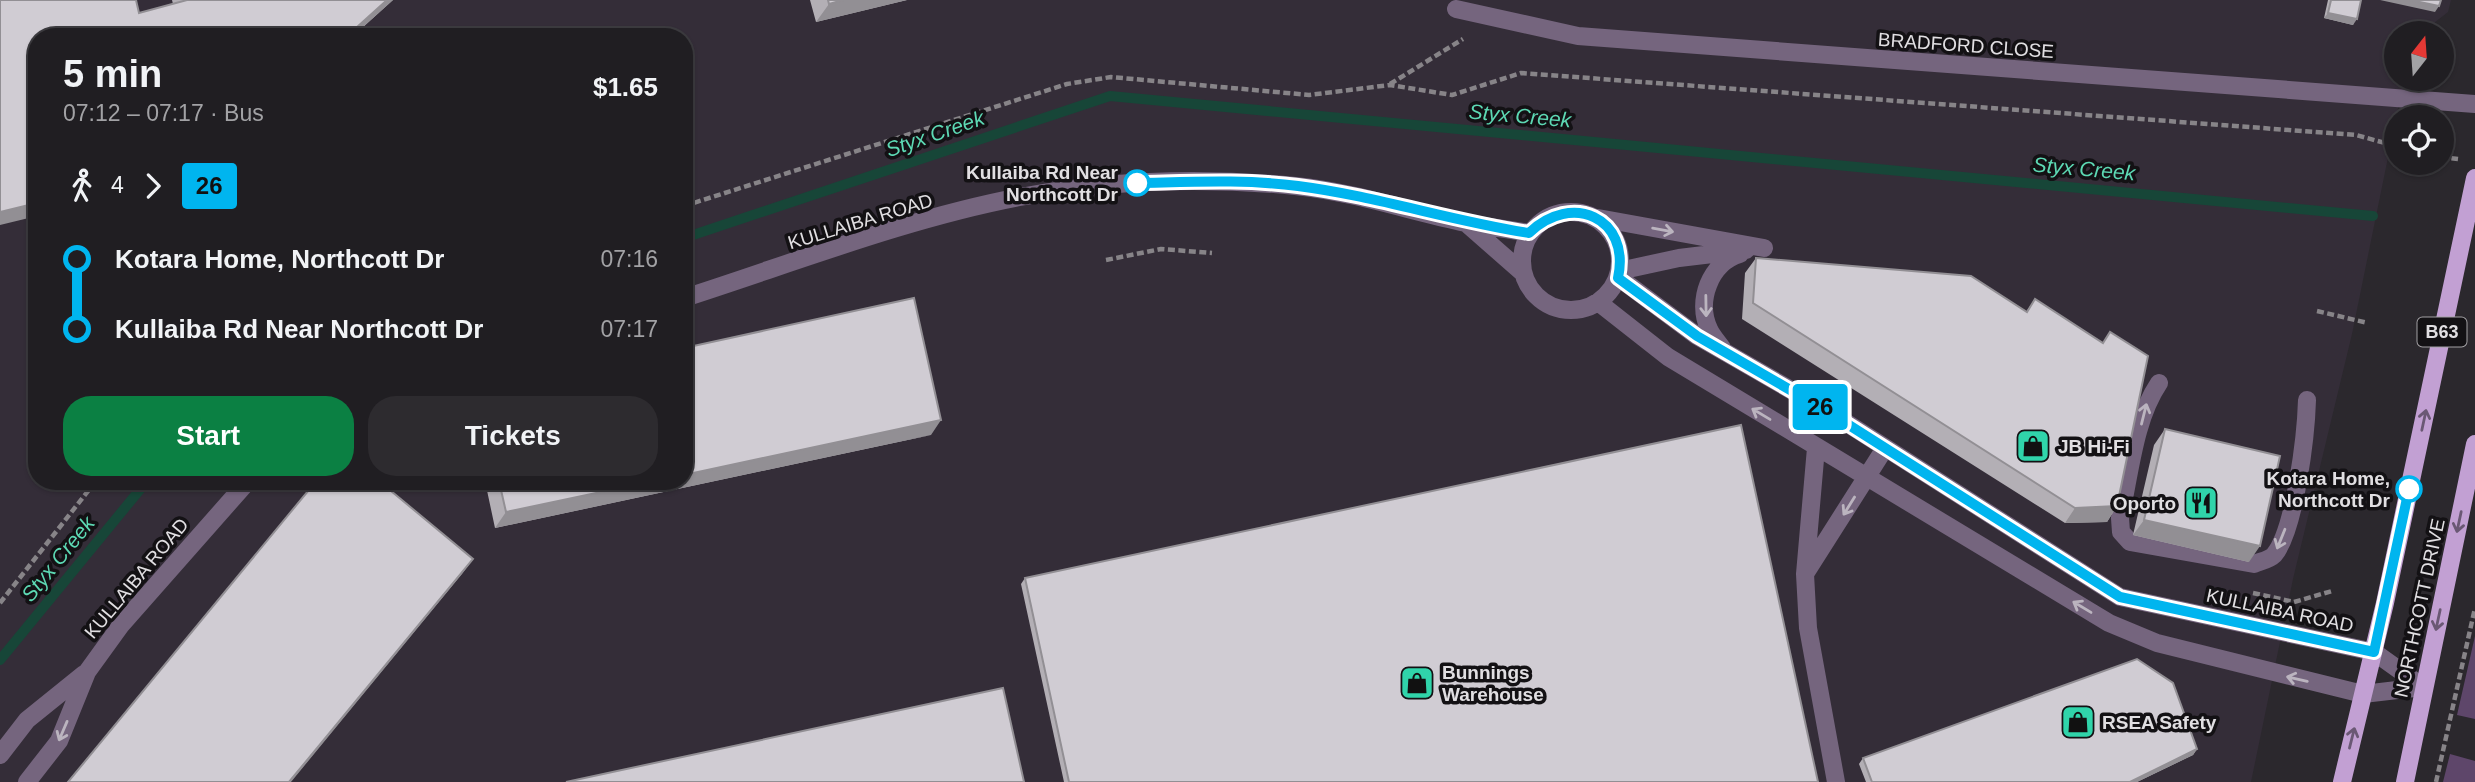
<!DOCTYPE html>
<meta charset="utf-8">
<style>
:root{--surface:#201e22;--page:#2d2b2f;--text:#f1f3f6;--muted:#a2a2a5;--line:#3d3c40;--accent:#0b8043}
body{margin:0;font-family:Arial,sans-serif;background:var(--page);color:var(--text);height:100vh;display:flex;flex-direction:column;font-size:26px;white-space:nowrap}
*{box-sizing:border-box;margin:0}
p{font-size:23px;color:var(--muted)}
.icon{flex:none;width:38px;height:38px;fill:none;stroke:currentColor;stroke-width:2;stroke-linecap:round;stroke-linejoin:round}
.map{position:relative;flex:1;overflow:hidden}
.side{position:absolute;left:28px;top:28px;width:665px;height:462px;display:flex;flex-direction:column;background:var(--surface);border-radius:28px;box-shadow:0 2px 5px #0004,0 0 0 2px var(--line)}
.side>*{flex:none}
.badge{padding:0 14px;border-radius:5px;font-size:24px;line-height:46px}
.needle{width:46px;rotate:17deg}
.fabs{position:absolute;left:2384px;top:21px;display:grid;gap:14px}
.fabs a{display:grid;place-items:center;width:70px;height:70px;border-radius:50%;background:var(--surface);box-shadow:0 2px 5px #0004,0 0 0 2px var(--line);font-size:35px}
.map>.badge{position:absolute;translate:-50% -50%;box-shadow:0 0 0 4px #fff}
.legs{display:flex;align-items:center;gap:10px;height:77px;padding:0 35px;font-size:23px}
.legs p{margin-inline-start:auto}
.overview{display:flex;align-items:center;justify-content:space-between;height:119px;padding:0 35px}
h1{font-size:38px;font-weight:600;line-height:52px}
.action{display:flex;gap:14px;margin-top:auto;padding:14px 35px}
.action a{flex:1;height:80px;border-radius:28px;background:var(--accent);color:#fff;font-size:28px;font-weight:600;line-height:80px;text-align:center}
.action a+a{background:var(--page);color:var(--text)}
ul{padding:0 35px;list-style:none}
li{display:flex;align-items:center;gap:24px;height:70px;font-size:26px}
li i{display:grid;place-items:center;width:10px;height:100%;margin:0 9px;background:currentColor}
li i::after{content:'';width:18px;height:18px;margin:-9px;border:5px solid;border-radius:50%;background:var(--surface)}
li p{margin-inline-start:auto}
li:first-child i{background:linear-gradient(#0000 50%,currentColor 0)}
li:last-child i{background:linear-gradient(currentColor 50%,#0000 0)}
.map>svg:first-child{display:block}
</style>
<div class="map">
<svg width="2475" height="782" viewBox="0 0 2475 782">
<rect width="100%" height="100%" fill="#2b282d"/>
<path fill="#342d38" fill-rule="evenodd" d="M0,0H2451L2448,12L2421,33H2396V79H2404L2352,334L2293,579L2251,782H0ZM37,37H684V481H37Z"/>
<path fill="#5e466a" d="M2475,636V719L2457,715Z
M2450,754L2475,761V782H2443Z"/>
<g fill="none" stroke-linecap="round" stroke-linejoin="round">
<path stroke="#174638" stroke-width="10" d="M684,238L1110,96L2373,216
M0,660L147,481"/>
<path stroke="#878488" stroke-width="4.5" stroke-dasharray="7 3.5" stroke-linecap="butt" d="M1390,84L1463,39
M2441,157L2458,159
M684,206L1067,84L1111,77L1309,95L1390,85L1452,95L1521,73L2356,135L2396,146
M1106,260L1161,249L1212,253
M2317,311L2368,323
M2253,593L2294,602L2332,591
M0,603L96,481
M2436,782L2475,608"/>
<path stroke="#75657e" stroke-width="18" d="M1456,9L1578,36L2475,104
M1522 261a49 49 0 1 1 98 0a49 49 0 1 1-98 0Z
M1598,218L1764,248
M1466,223L1523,273
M1619,271L1679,258L1746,250
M1618,277L1697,336L1831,413L2120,597L2374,652L2423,687
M684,298C793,263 909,218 1020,197C1109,180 1204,177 1295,186C1354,192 1409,211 1466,223C1486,227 1508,229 1529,233
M1598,302L1668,357L2109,623L2157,643L2363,694L2423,687
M1722,348C1718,342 1712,336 1709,329C1696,301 1710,263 1740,254
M2159,383C2134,420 2130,474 2120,518L2121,532L2130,542L2254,564C2261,561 2269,560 2274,555C2295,530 2306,435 2307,400
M1816,448L1805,574L1808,628L1836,782
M1805,574L1885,448
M0,755L27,720L84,674
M27,782L59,741L87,672L121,625L248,481"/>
<path stroke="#c2a0d3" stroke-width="18" d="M2342,782L2385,603L2475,178
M2405,782L2475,444"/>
</g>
<path fill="#b3afb5" d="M172,0H393L352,37L139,13L173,4Z
M810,0H907L816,22Z
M2328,0H2361L2353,25L2324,18Z
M1756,258L2026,312L2035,299L2117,506L2107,522L2065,523L1742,319L1745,273Z
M2165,429L2249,562L2133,535L2154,445Z
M931,435L495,528L485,481H684Z
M1025,578L1818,782H1064L1021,584Z
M2197,749L2193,755L2137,782H1866L1859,764L1863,758Z"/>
<path fill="#928f94" d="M387,0H393L352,37H346Z
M843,0H907L816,22L829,4Z
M2380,0H2410L2439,6L2435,12Z
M2328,13L2357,19L2353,25L2324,18Z
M37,203V216L0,225V212Z
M941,420L931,435L495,528L506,512L653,481H684V475Z
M2117,506L2107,522L2065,523L2075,508Z
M2144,520L2260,546L2249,562L2133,535Z
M473,559L462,574L291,782H289Z
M2197,749L2193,755L2137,782H2130Z"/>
<path fill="#d0ccd3" stroke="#928f94" stroke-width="2" d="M0,0H136L139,13L187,0H387L346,37H37V203L0,212Z
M828,0H843L829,4Z
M2331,0H2361L2357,19L2328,13Z
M2410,0H2441L2439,6Z
M1756,258L1971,276L2027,312L2035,299L2103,343L2110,332L2148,356L2117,506L2075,508L1753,303Z
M914,298L941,420L684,475V348Z
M1741,425L1818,782H1069L1025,578Z
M2165,429L2280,456L2260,546L2144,520Z
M326,481H379L473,559L289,782H68L313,485L320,489Z
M499,481H653L506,512Z
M2137,659L2173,683L2197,749L2130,782H1872L1863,758Z
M1003,688L1024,782H566Z"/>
<defs><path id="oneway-shaft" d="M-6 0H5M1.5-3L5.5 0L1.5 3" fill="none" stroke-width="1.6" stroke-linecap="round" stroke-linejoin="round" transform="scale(1.75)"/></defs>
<g stroke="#bbb4bf">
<use href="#oneway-shaft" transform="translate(1663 230) rotate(10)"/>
<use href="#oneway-shaft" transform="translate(1706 306) rotate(89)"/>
<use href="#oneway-shaft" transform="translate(1761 414) rotate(-149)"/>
<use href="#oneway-shaft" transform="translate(2144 414) rotate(-76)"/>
<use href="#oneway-shaft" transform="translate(1849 506) rotate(122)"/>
<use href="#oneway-shaft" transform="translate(2281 539) rotate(112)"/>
<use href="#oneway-shaft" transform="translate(2082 607) rotate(-149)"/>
<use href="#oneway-shaft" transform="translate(2297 679) rotate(-167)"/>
<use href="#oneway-shaft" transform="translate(63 731) rotate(113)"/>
</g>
<g stroke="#6a5874">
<use href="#oneway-shaft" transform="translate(2424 420) rotate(-78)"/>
<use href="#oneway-shaft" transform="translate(2459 522) rotate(102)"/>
<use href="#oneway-shaft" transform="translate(2438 620) rotate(102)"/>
<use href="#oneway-shaft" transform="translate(2352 738) rotate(-76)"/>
</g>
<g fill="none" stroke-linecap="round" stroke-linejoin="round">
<defs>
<path id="line-1" d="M1137,183C1190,182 1244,179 1298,186C1376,196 1451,221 1529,233C1571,192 1631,217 1618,278L1697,336L1830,413L2120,597L2374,652L2409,489"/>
</defs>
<use href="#line-1" stroke="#fff" stroke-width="16"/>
<use href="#line-1" stroke="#00b5ef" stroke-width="10"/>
</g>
<defs>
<symbol id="shop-square" viewBox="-11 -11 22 22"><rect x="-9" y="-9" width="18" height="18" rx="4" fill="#30d4aa" stroke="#131114"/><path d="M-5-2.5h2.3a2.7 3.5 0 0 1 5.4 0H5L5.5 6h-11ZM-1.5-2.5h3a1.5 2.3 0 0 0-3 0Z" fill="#111"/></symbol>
<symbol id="restaurant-square" viewBox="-11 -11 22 22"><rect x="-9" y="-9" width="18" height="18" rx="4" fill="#30d4aa" stroke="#131114"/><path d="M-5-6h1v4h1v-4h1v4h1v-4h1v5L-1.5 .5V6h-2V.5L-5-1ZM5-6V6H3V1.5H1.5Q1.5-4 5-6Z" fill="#111"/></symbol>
</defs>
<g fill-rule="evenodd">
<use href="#shop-square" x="2014" y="427" width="38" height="38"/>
<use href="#restaurant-square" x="2182" y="484" width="38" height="38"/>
<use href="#shop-square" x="1398" y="664" width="38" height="38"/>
<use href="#shop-square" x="2059" y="703" width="38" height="38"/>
</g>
<g fill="#fff" stroke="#00b5ef" stroke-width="3.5">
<circle cx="1137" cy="183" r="12"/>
<circle cx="2409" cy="489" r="12"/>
</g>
<g text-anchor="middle" stroke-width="7" stroke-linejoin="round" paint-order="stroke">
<rect fill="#131114" stroke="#a3a1a4" stroke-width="2" x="2417.5" y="317.5" width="49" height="29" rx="5"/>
<g font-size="18" font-weight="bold" fill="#e1dfe2">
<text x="2442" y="338">B63</text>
</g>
<g font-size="19" fill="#e1dfe2" stroke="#131114">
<text transform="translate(1966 45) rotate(4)" y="7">BRADFORD CLOSE</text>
<text transform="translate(860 221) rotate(-17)" y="7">KULLAIBA ROAD</text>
<text transform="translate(136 578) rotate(-50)" y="7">KULLAIBA ROAD</text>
<text transform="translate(2419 608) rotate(-78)" y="7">NORTHCOTT DRIVE</text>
<text transform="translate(2280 610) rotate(12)" y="7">KULLAIBA ROAD</text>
</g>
<g font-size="19" font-weight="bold" fill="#e1dfe2" stroke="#131114" text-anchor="end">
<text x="1118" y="179">Kullaiba Rd Near<tspan x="1118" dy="22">Northcott Dr</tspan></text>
<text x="2390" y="485">Kotara Home,<tspan x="2390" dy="22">Northcott Dr</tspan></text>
</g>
<g font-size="19" font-weight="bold" fill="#e1dfe2" stroke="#131114" text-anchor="start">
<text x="2058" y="453">JB Hi-Fi</text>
<text x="2176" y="510" text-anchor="end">Oporto</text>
<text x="1442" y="679">Bunnings<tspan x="1442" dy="22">Warehouse</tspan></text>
<text x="2102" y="729">RSEA Safety</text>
</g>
<g font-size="21" font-style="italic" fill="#5dd9b4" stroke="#131114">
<text transform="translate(1520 116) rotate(5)" y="7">Styx Creek</text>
<text transform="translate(935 134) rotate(-19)" y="7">Styx Creek</text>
<text transform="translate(2084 169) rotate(5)" y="7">Styx Creek</text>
<text transform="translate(58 559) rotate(-51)" y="7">Styx Creek</text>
</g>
</g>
</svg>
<div class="fabs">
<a><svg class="needle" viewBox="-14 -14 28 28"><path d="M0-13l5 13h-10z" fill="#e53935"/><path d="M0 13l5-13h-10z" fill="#a2a2a5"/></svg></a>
<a><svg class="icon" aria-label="locate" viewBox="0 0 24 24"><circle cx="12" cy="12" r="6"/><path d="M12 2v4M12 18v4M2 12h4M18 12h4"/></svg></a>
</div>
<b class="badge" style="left:1820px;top:407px;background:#00b5ef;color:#111">26</b>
<section class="side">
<div class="overview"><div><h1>5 min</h1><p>07:12 – 07:17 · Bus</p></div><b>$1.65</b></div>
<div class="legs"><svg class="icon" aria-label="walk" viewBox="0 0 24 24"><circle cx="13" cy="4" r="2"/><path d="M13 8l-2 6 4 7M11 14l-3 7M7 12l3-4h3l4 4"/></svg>4<svg class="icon" aria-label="forward" viewBox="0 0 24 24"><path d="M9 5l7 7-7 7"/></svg><b class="badge" style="background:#00b5ef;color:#111">26</b></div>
<ul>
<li><i style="color:#00b5ef"></i><b>Kotara Home, Northcott Dr</b><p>07:16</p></li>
<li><i style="color:#00b5ef"></i><b>Kullaiba Rd Near Northcott Dr</b><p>07:17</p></li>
</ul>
<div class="action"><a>Start</a><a>Tickets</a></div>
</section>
</div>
